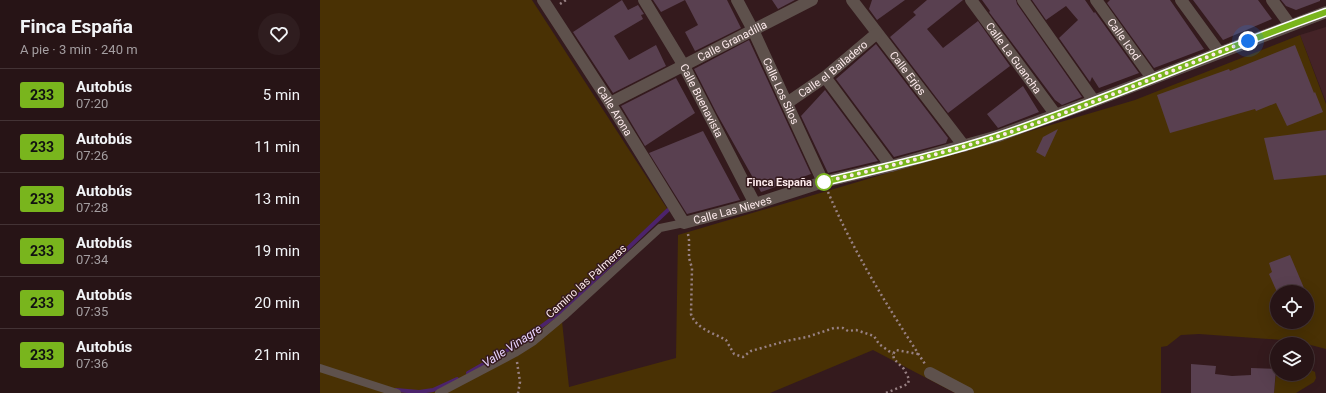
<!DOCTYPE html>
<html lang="es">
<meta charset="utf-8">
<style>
:root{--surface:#271416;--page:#2f1d1f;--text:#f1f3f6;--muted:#a49ea1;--line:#433335}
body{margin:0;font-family:Roboto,sans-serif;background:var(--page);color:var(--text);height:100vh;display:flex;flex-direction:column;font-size:15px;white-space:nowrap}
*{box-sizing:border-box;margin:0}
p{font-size:13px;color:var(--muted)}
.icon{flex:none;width:22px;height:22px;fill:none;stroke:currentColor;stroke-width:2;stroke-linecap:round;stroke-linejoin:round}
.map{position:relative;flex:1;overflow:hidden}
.side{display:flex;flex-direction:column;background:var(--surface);width:320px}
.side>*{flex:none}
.badge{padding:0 8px;border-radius:3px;font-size:14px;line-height:26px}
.tools{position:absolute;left:950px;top:285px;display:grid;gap:8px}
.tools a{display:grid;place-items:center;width:44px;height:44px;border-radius:50%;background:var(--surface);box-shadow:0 4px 16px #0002,0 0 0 1px var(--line);font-size:20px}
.you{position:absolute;width:20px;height:20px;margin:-10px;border:3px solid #fff;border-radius:50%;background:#1a73e8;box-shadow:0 0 0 6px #1a73e833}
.map>.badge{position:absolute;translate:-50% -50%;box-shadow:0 0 0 2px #fff}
.round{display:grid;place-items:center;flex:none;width:42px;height:42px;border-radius:21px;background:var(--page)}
.head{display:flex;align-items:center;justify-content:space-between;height:68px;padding:0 20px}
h1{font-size:19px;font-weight:700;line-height:30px}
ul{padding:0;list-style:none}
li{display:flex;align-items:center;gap:12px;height:52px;padding:0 20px;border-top:1px solid var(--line)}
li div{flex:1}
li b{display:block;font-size:15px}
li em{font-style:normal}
li .badge{min-width:44px;font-weight:700;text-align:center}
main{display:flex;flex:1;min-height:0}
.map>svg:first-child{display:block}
</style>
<main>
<section class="side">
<div class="head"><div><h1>Finca España</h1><p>A pie · 3 min · 240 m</p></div><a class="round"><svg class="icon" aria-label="heart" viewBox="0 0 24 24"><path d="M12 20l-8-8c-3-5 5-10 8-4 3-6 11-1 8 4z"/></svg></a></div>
<ul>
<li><span class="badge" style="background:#79b51d;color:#111">233</span><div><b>Autobús</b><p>07:20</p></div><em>5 min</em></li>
<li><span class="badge" style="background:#79b51d;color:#111">233</span><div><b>Autobús</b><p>07:26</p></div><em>11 min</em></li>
<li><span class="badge" style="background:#79b51d;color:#111">233</span><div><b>Autobús</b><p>07:28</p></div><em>13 min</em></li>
<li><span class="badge" style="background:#79b51d;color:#111">233</span><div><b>Autobús</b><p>07:34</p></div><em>19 min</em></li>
<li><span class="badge" style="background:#79b51d;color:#111">233</span><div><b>Autobús</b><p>07:35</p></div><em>20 min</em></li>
<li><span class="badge" style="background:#79b51d;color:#111">233</span><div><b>Autobús</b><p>07:36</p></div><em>21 min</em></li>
</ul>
</section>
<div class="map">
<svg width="1006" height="393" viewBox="0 0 1006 393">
<rect width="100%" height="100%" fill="#341a1d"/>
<path fill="#442327" d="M1006,27V102L980,35Z"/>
<path fill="#493104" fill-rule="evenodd" d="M0,0H212L348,210L241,312L249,387L356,358L358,235L815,100L980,35L1006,104V349L987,344L963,340L879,334L861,335L847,346L841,347V393H635L553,350L450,393H0ZM957,292H987V322H957Z
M957,363V374H987V368L995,372L996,378L994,382L976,393H954Z"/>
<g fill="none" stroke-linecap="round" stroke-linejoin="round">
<path stroke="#4c236c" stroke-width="4" d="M148,373L193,347L241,312L348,210
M76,390L99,392L113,390L137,379"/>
</g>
<path fill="#594050" d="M302,0L308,10L318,5L324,14L321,15L323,19L294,36L309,60L336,45L346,66L293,93L253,32Z
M333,0H365L341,12Z
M365,0H407L421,28L375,51L365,32L378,25Z
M452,0H475L458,9Z
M552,0H585L557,20L549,9Z
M607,0H643L607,29L623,48L658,21L690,66L628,113L570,37L596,15L593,12Z
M662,0H696L697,4L762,97L742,105L735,100L669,12L670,11Z
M712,0H765L774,13L775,12L819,73L779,88L772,77L770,82L739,38L758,20L746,6L726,20Z
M790,0H850L884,49L834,68L787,3Z
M873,0H938L952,19L903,40Z
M961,0H1000V1L976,10L966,6Z
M429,40L491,174L441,192L397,114L374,69Z
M556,44L628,138L626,143L574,157L516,79Z
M975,45L994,93L995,92L1003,112L967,126L956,103L936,111L935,109L850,133L837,95L909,69L910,71Z
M356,78L375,113L325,146L301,106Z
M703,86L719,112L678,128L667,114Z
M505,90L558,161L508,173L481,116Z
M738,129L725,157L716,152L723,137Z
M1006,130V175L954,180L944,138Z
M383,131L420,200L367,214L329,153Z
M970,255L984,288L976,292H957L949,274L952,272L949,263Z
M871,364L896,366L895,374L912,376L931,375V368L956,369L954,393H871Z"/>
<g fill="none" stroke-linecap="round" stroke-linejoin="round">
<path stroke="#988184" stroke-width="2.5" stroke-dasharray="2 3" stroke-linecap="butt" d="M240,4L246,0
M508,192C534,253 569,309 605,364
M368,234L369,240V258L372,268L371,314C376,329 394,333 406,340L414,354L423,357L431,351L466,341L487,337L514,328H523L528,331L536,330L554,336L559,344L573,354
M197,362L200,382L198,393
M566,393L588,384L589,379L584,369L574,359L573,354L576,350L598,354"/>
<path stroke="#5e514c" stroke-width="8" d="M0,368L77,393
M119,393L195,353L214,341L244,316L340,228L364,223"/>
<g stroke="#5e514c" stroke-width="12">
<path id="s1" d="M223,0L290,103L364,223L435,204L503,182L571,166L678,136L774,101L1006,12"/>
<path id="s2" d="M324,0L364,66L435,204"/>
<path id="s3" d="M417,0L433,30L503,182"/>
<path id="s4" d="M532,0L644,146"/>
<path id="s5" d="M651,0L736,115"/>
<path d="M703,0L774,101"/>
<path id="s6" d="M776,0L832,78"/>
<path d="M861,0L899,52"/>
<path d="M952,0L970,25"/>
<path d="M505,77L571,166"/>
<path id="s7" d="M290,103L492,0"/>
<path id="s8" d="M467,103L505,77L556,34"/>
<path d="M610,373L648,393"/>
</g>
</g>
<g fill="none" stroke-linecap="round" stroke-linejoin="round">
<defs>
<path id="line" d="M504,182C562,168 621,155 679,136C789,99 896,51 1006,12"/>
</defs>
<use href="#line" stroke="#fff" stroke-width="9"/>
<use href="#line" stroke="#79b51d" stroke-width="6"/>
<path stroke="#fdeaec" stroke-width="4" stroke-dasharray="0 7.2" d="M504,182C560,168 622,154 679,136C763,108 845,73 928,41"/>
</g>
<circle fill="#fff" stroke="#79b51d" stroke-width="2" cx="504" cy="182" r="8"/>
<g text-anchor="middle" stroke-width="3" stroke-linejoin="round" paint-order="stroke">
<g font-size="11" fill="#fdeaec" stroke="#341a1d">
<text dy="4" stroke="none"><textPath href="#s6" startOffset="48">Calle Icod</textPath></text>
<text dy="4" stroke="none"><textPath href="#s7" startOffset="137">Calle Granadilla</textPath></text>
<text dy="4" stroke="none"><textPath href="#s5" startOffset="72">Calle La Guancha</textPath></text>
<text dy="4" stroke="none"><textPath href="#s8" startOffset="57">Calle el Bailadero</textPath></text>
<text dy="4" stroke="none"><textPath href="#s4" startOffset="92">Calle Erjos</textPath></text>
<text dy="4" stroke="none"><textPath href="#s3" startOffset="101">Calle Los Silos</textPath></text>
<text dy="4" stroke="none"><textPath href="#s2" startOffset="116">Calle Buenavista</textPath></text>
<text dy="4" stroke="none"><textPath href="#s1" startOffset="132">Calle Arona</textPath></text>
<text dy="4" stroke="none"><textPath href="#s1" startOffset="314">Calle Las Nieves</textPath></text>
<text transform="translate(266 281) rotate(-42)" y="4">Camino las Palmeras</text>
</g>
<g font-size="11" font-weight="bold" fill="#fdeaec" stroke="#341a1d" text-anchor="end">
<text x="492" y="186">Finca España</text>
</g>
<g font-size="12" font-style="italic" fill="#e8d3fe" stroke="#341a1d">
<text transform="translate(192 346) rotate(-33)" y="4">Valle Vinagre</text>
</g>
</g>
</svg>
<div class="tools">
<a><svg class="icon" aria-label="locate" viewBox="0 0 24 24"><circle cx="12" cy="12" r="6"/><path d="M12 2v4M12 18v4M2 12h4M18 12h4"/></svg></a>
<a><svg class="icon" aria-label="layers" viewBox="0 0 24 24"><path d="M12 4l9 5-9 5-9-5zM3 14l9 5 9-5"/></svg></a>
</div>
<div class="you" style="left:928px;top:41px"></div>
</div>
</main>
